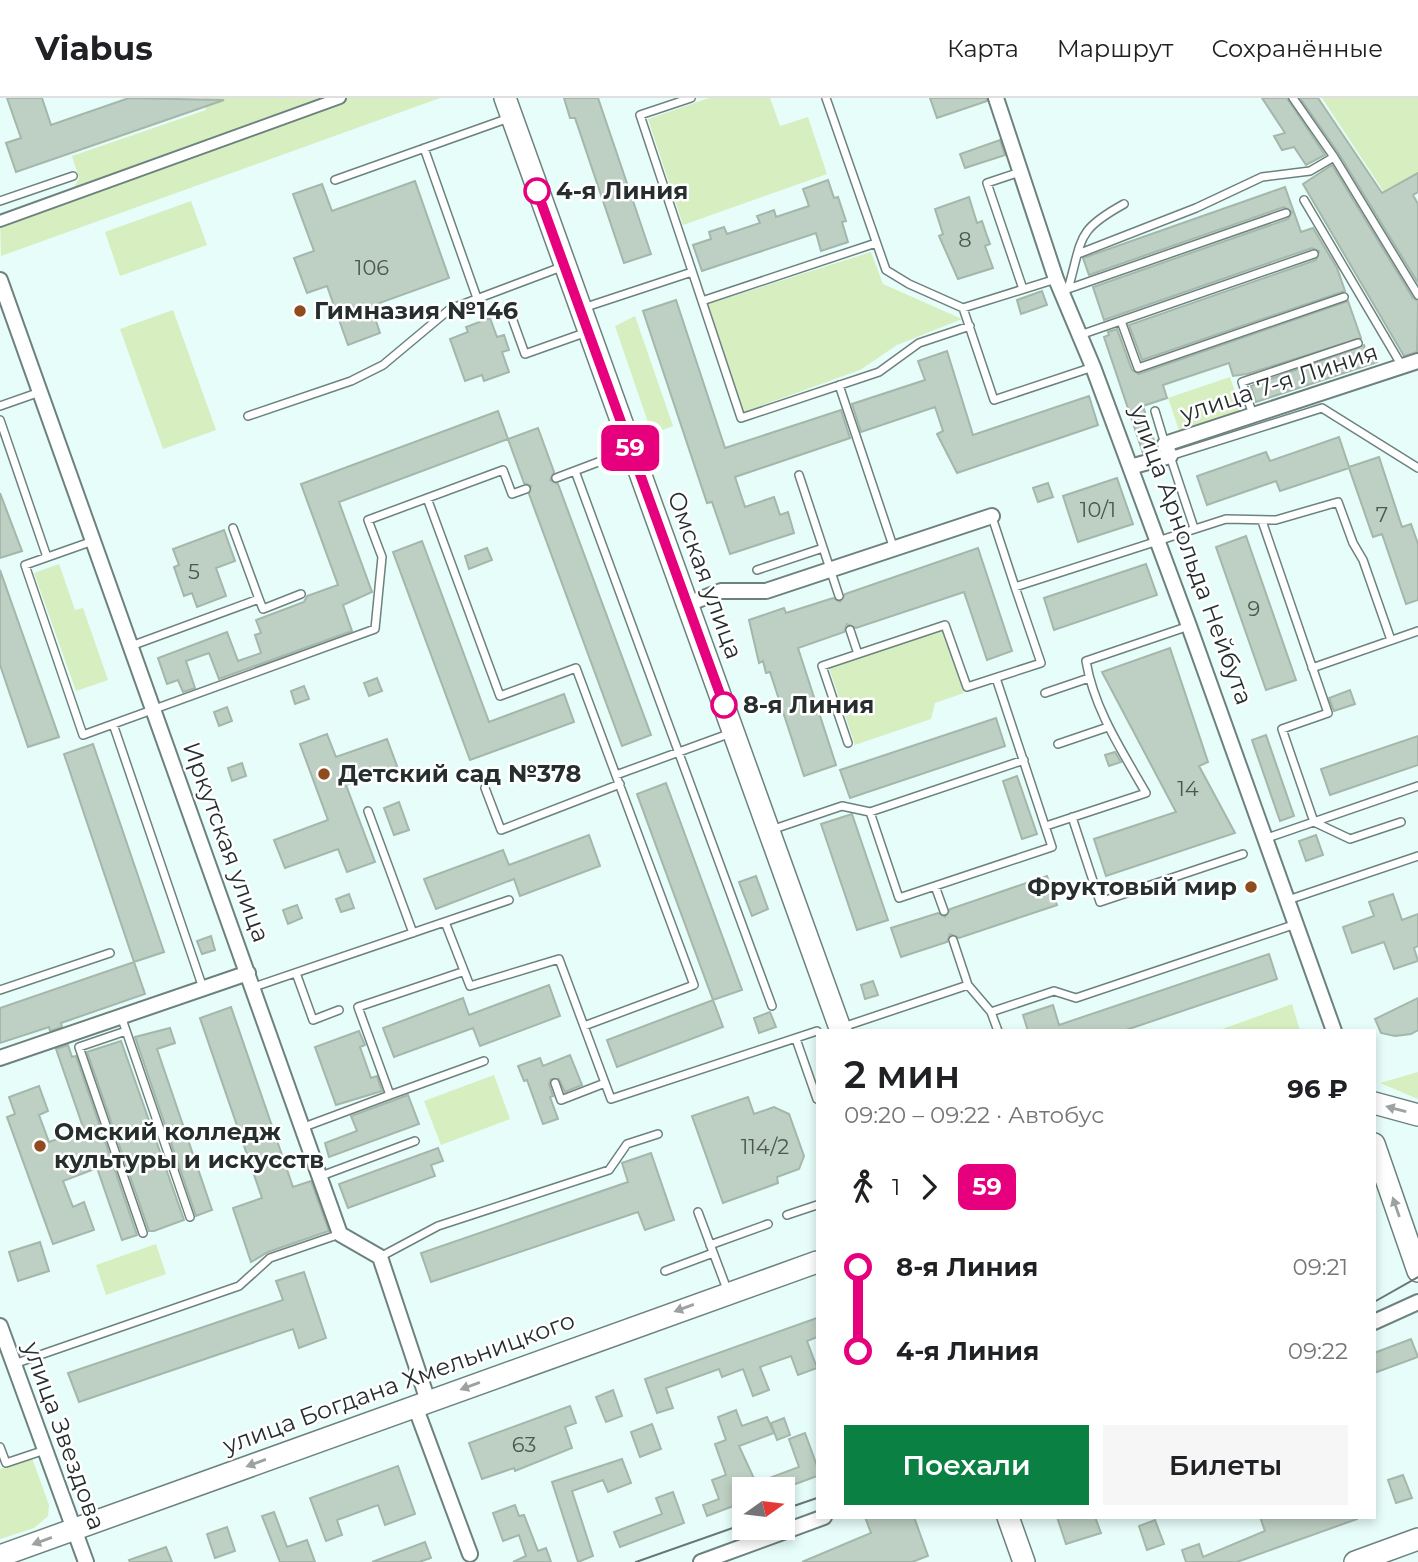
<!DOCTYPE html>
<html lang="ru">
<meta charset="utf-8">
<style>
:root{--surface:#fff;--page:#f6f6f6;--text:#202124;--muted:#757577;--line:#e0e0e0;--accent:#0b8043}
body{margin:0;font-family:Montserrat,sans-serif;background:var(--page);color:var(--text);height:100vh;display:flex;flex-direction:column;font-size:26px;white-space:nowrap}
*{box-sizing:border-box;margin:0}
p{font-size:23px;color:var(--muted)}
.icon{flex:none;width:38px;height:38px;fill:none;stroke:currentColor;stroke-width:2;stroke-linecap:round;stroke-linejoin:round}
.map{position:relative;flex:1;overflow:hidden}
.details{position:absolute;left:816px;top:931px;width:560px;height:490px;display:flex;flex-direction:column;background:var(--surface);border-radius:0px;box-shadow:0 4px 10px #0003}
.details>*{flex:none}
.badge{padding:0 14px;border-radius:10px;font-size:24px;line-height:46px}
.needle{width:46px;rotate:76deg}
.tools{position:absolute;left:732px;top:1379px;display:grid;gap:14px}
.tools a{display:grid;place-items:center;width:63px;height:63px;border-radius:0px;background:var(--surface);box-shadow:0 4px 10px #0003;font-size:35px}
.map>.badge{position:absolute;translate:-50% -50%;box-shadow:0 0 0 4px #fff}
.legs{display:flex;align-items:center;gap:10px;height:77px;padding:0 28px;font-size:23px}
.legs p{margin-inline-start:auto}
.headline{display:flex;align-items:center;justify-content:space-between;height:119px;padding:0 28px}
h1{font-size:38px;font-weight:600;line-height:52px}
.action{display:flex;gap:14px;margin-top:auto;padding:14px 28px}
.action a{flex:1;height:80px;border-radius:0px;background:var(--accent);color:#fff;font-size:28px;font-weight:600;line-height:80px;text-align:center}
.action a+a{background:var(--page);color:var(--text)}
ul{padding:0 28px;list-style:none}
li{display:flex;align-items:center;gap:24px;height:84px;font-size:26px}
li i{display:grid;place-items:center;width:10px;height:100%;margin:0 9px;background:currentColor}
li i::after{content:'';width:18px;height:18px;margin:-9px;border:5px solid;border-radius:50%;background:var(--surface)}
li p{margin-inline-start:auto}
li:first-child i{background:linear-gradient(#0000 50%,currentColor 0)}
li:last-child i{background:linear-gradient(currentColor 50%,#0000 0)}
header{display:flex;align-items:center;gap:42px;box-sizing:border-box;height:98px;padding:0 35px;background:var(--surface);border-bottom:2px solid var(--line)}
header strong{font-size:33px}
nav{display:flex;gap:38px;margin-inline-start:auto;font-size:24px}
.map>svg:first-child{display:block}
</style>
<header>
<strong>Viabus</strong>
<nav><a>Карта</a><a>Маршрут</a><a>Сохранённые</a></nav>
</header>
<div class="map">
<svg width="1418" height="1464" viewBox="0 0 1418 1464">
<rect width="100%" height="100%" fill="#e6fdf9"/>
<path fill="#d6eec0" d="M203,0H440L1,158L0,119L74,90L79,80L72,58L206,12Z
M709,0H770L780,28L808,19L827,76L683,127L648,21Z
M1322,0H1418V81L1386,97Z
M191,103L207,147L120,178L105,134Z
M871,154L883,186L962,221L897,247L860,272L743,314L708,206Z
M173,212L216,332L163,351L120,231Z
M635,218L673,328L652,336L615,228Z
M1230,279L1242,314L1180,335L1168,300Z
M59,466L75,512L83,510L108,582L76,593L34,475Z
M942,531L964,595L935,605L931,621L855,647L829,570Z
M1292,906L1300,933H1217Z
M1418,974V1001L1380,985Z
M494,977L510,1021L441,1047L424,1003Z
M156,1146L166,1176L106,1197L96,1167Z
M32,1360L49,1407L48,1418L34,1430L0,1441V1371Z"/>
<path fill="#becfc3" stroke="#a5b6ab" stroke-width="2" d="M7,0H42L51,27L129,0L224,2L16,74L6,45L21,40Z
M564,0H598L651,156L624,165L575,20H570Z
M930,0H987V3L937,20Z
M1262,0H1287L1325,57L1306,67L1294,49L1282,52L1274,38L1285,35Z
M1300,0H1318L1382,95L1418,75V94L1413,97L1418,106V185L1339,56Z
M1000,42L1005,57L965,70L960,56Z
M1332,67L1413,200L1418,203L1417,254L1404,258L1303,86Z
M828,82L834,100L838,99L846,123L842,124L848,144L821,153L816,135L702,173L693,147L711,141L709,134L724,129L727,136L760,125L757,118L774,112L776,119L809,108L803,91Z
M415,83L449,180L371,208L380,235L348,247L327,188L307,195L294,160L314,153L293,96L322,86L332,113Z
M1285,89L1301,134L1313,130L1337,170L1345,193L1142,262L1129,227L1316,162L1319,153L1312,150L1104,222L1093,189L1288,121L1292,114L1284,109L1089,177L1083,160Z
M969,99L977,125L982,123L986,135L990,146L985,148L993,170L958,181L939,138L943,136L935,111Z
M1042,193L1047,207L1021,216L1017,202Z
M676,202L725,350L841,312L850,340L735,379L745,409L774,399L780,417L788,414L794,435L730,456L712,404L707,405L643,213Z
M1348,203L1361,240L1247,276L1233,278L1229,265L1163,287L1167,300L1143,308L1157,352L1143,355L1104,239L1109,237L1108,234L1117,231L1132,272L1139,276Z
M490,220L497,239L504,237L509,252L502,254L509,274L484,283L482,277L465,283L450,241L468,234L466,229Z
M1364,247L1365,252L1372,250L1377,264L1256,304L1251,288Z
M947,253L973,337L1089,298L1098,327L957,375L937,336L943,333L935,309L861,334L852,306L925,282L918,263Z
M498,313L508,341L339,404L372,494L343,507L352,533L219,581L209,555L186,563L195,590L183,594L178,582L167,586L158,560L227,534L238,563L261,555L255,537L261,535L256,522L304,504L307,498L338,487L301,386Z
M538,330L554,374L550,382L558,386L651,637L622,648L529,396L531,388L524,385L508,341Z
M1339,339L1349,369L1379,359L1402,429L1411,426L1418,446V502L1406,506L1382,436L1373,439L1349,370L1280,393L1276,383L1207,407L1197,378L1266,354L1270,363Z
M1117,380L1133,426L1078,444L1063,398Z
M1048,385L1053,399L1038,404L1033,390Z
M0,395L22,453L0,460Z
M224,432L235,463L216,470L226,498L197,509L192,495L184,498L174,469L179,467L173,451Z
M1246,438L1296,582L1266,592L1216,449Z
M422,443L489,624L564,596L574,624L470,662L393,454Z
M487,450L492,462L469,471L465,458Z
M978,450L1012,553L987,562L964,494L856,530L847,526L844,534L798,550L836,667L804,678L770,574L766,575L763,563L759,565L749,522L784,510L786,515L833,500L840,504L845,496Z
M1146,466L1157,497L1054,532L1044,500Z
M0,472L59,639L28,649L0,567Z
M1170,550L1208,664L1199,668L1235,735L1106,778L1094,741L1176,714L1102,574Z
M377,580L382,593L369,598L364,585Z
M304,588L309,601L295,606L291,593Z
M1350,592L1355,606L1334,613L1329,600Z
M227,609L232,623L219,628L214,614Z
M996,620L1005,648L850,700L840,672Z
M327,636L336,659L387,641L397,668L346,687L375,764L347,774L338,751L285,770L274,742L328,722L300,646Z
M1266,637L1294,718L1280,723L1252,642Z
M1418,638V667L1330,697L1321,671Z
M93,646L164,854L134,864L64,656Z
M1115,654L1121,664L1109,668L1105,657Z
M242,665L246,678L232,683L228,670Z
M1017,678L1037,736L1022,741L1003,683Z
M666,685L742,892L713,902L637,696Z
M399,704L409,732L394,737L384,710Z
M852,716L888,822L857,832L821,726Z
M589,737L600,768L520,798L514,781L436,811L424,781L503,752L509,767Z
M1316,737L1323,757L1306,763L1299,743Z
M756,778L768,811L752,818L739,784Z
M1047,778L1057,807L959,840L950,836L947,844L901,859L891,830L938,815L945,819L950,811Z
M349,796L354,810L341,814L336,801Z
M1393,796L1402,822L1418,816V848L1414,850L1418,863L1394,871L1384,844L1352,855L1343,829L1374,818L1369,804Z
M297,807L302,820L288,826L283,812Z
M211,838L215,852L202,856L197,843Z
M1269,856L1277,881L1123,933H1028L1023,917L1053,907L1059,927Z
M134,864L145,896L61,925L62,929L50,933L49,929L0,945V910Z
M873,883L878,897L865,901L861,887Z
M549,887L560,918L480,948L473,930L394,959L383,930L463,900L469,917Z
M1418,900V932L1411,936L1395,938L1381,935L1375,921Z
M713,902L723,929L617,969L607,942Z
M231,909L293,1089L311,1083L329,1133L268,1154L251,1164L233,1110L262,1100L200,920Z
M770,914L776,929L759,935L754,920Z
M170,930L175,945L157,951L212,1112L196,1118L135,939Z
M359,933L365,947L360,949L371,980L377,978L382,993L336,1007L315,949Z
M121,943L184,1122L154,1133H149L87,954Z
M68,947L72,959L76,958L137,1137L122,1142L97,1070L63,1083L73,1109L84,1104L94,1132L53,1146L7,1019L15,1016L9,999L39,988L48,1013L39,1017L49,1044L84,1032L56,951Z
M570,957L582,987L565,994L559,981H551L549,986L553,998L550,999L558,1021L543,1026L527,982L524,983L518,968L540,960L543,968Z
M408,997L419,1026L329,1059L325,1045L357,1033L351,1018Z
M748,999L754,1016L774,1009L789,1016L804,1058L799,1071L777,1079L778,1085L723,1105L692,1018Z
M438,1050L443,1063L431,1067L435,1078L348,1110L339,1086Z
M651,1055L674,1122L645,1132L638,1114L431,1184L421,1155L628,1084L622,1065Z
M40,1144L49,1173L18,1183L9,1154Z
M304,1174L326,1240L299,1250L293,1231L79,1304L68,1275L283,1202L276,1183Z
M817,1220V1239L807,1243L817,1270L798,1277L791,1258L760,1269L769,1292L753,1298L743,1271L722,1279L719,1271L666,1290L673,1310L657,1315L645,1281Z
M1411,1241L1418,1259L1374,1275V1255Z
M613,1292L622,1318L606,1324L596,1299Z
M570,1308L576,1325L565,1329L572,1350L515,1373L514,1370L482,1381L469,1345Z
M736,1312L742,1328L767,1319L774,1335L739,1348L756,1385L799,1369L789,1341L805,1335L817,1368V1378L782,1391H744V1404L707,1418L703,1407L719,1401L712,1382L726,1377L715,1346L726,1342L718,1319Z
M784,1320L790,1337L777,1342L771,1325Z
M652,1326L661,1351L640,1359L631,1334Z
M622,1361L631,1385L608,1394L603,1382L572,1393L593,1458L578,1464L552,1384Z
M398,1368L415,1416L385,1427L378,1407L337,1422L342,1437L326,1443L310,1400Z
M1403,1377L1412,1400L1396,1405L1388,1382Z
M673,1394L684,1425L620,1449L614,1434L662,1416L656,1400Z
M515,1407L519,1418L524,1417L538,1453L546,1450L551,1464H513L526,1458L519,1437L503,1443L493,1415Z
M274,1414L287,1449L307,1442L315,1464H280L262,1418Z
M865,1419H914L928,1458L912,1464H802L871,1435Z
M1057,1419H1095L1101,1435L1066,1446Z
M1260,1419H1357V1421L1237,1464H1186L1182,1452L1199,1446L1203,1459L1265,1433Z
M1155,1422L1164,1446L1147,1452L1139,1428Z
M227,1429L235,1453L215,1460L207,1436Z
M425,1444L431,1460L419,1464H372Z
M166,1449L172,1464H130L129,1462Z"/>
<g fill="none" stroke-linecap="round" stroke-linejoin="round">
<defs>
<path id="service" d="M691,0L640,17L741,320L879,274L919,245L970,228
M826,0L886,172L909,186L963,210L1056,181
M1293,0L1334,59L1418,197
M424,50L477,200
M1020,74L987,85L1023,191
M335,82L509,20
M1304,102L1402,268
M0,103L73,78
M1078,156L1196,110L1262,79L1310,73L1334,59
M1068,191C1083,140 1075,133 1124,106
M1062,193L1286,115
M702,203L876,145
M583,210L692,174
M963,210L994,302L1093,269
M512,220L525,256L587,234
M1121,223L1138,270L1344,199
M1080,237L1314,156
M839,287L894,451
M0,308L40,294
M1155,313L1165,346
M1253,317L1242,284L1358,245
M248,318L351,283L383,267L450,211L564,168
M0,322L47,459
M575,373L772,908
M799,377L839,498
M556,380L630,352
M427,400L500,598L576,570L694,887L584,928
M992,419L1015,489L1226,421L1276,422L1338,404L1353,445L1363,462L1391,542
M1262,423L1328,615L1282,631L1314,724L1350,741L1401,724
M1194,430L1170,358L1322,310L1418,370
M93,443L25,467L83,637L375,531L382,459L368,422L503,372L512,396L526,391
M757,472L823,450
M259,501L263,511L301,496
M850,532L858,556
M131,548L259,501L233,430
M1312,570L1418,533
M996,580L1052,749L899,800L870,714L1024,662
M1045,595L1089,580
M113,626L203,890
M848,645L822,568L945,527L967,589L1041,565L1015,489
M1058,646L1108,629
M616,677L731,635
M485,690L501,732L620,686
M368,713L413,835
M1072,719L1100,804L1243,756
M1046,728L1146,695C1122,653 1094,611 1086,563L1189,528
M771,732L842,708L870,714
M1267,740L1418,688
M935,788L944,813
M1288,802L1418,758
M445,824L470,888L559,861L611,1001L817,933
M953,842L968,887L991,914L998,933
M462,874L358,909L390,997L484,963
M296,875L313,922L339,912
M254,889L509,802
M0,892L110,855
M991,914L1054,893L1076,900L1296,826
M121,918L190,1119
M843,929L968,887
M126,933L79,949L143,1135
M796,941L817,1001
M555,985L561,1002L605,985
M304,1029L390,997
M321,1078L415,1043
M698,1114L728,1194
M787,1117L817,1107
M710,1147L768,1126
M380,1159L438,1128L609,1072L627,1046L658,1036
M665,1173L713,1155
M14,1266L239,1188L270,1160L340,1136
M0,1349L6,1365L45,1352"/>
<path id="pedestrian" d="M0,123L340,0"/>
<path id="minor" d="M996,0L1056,181L1093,269L1189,528L1334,933
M0,182L340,1136L380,1159L428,1303
M1130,369L1170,358L1165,346L1418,263
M688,506L721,493H766L992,418
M0,960L248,875
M1374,1224L1418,1204
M0,1228L86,1464
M415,1308L470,1456
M701,1464L824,1419"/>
<path id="secondary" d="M505,0L841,933
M1374,1005L1418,1017
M1374,1046L1418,1173
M1008,1419L1024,1464
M0,1458L817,1164
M1355,1464L1418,1441"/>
</defs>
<use href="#service" stroke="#6d827e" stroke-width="10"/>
<use href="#pedestrian" stroke="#6d827e" stroke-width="14"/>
<use href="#minor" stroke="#6d827e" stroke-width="18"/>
<use href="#secondary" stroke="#6d827e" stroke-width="24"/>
<use href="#service" stroke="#fff" stroke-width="7"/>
<use href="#pedestrian" stroke="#fff" stroke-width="10"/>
<use href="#minor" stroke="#fff" stroke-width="14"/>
<use href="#secondary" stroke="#fff" stroke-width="21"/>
<path stroke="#687674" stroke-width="2" d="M1374,1204L1418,1179
M782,1412L817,1400
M636,1464L744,1426"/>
</g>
<defs><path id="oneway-solid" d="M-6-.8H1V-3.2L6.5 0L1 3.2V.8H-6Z" transform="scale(1.75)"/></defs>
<g fill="#9da1a1">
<use href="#oneway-solid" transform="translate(1396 1011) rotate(-165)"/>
<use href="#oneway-solid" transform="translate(1396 1109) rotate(-109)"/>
<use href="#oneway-solid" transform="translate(684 1210) rotate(160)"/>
<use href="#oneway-solid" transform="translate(470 1288) rotate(160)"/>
<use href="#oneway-solid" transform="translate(256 1365) rotate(160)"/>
<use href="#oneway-solid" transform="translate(42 1443) rotate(160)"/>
</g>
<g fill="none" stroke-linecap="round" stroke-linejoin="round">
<defs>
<path id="line-1" d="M537,93L724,607"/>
</defs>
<use href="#line-1" stroke="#fff" stroke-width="16"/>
<use href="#line-1" stroke="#e6007e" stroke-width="10"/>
</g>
<g fill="#fff" stroke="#e6007e" stroke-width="3.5">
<circle cx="537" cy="93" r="12"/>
<circle cx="724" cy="607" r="12"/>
</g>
<g fill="#904c1e" stroke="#fff" stroke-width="2.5">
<circle cx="300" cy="213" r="7"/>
<circle cx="324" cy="676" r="7"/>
<circle cx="1251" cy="789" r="7"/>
<circle cx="40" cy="1048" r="7"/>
</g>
<g text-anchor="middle" stroke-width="5" stroke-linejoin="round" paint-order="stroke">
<g font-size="21" fill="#4c5753">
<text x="965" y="149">8</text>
<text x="372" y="177">106</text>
<text x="1098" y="419">10/1</text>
<text x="1382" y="424">7</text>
<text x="194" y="481">5</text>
<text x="1254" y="518">9</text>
<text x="1188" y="698">14</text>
<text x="765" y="1056">114/2</text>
<text x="524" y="1354">63</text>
</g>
<g font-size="24" font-weight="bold" fill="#262f2e" stroke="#fff" text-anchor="start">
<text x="556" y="101">4-я Линия</text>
<text x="743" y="615">8-я Линия</text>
</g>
<g font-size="24" font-weight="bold" fill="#262f2e" stroke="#fff" text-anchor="start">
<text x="314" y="221">Гимназия №146</text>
<text x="338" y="684">Детский сад №378</text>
<text x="1237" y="797" text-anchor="end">Фруктовый мир</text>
<text x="54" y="1042">Омский колледж<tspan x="54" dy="28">культуры и искусств</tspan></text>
</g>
<g font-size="24" fill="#262f2e" stroke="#fff">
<text transform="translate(1279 285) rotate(-18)" y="8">улица 7-я Линия</text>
<text transform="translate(1191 457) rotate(70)" y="8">улица Арнольда Нейбута</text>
<text transform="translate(705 477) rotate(70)" y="8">Омская улица</text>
<text transform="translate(226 744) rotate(70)" y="8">Иркутская улица</text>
<text transform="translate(399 1285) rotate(-20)" y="8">улица Богдана Хмельницкого</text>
<text transform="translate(64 1338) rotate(70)" y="8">улица Звездова</text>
</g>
</g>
</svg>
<div class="tools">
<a><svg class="needle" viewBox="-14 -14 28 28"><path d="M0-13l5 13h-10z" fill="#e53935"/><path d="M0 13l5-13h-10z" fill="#757577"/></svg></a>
</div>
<b class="badge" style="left:630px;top:350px;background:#e6007e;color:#fff">59</b>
<section class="details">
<div class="headline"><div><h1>2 мин</h1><p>09:20 – 09:22 · Автобус</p></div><b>96 ₽</b></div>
<div class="legs"><svg class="icon" aria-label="walk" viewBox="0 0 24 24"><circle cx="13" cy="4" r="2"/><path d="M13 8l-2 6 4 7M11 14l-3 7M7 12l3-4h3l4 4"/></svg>1<svg class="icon" aria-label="forward" viewBox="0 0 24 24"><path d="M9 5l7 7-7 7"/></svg><b class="badge" style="background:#e6007e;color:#fff">59</b></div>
<ul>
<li><i style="color:#e6007e"></i><b>8-я Линия</b><p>09:21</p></li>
<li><i style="color:#e6007e"></i><b>4-я Линия</b><p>09:22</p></li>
</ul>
<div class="action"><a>Поехали</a><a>Билеты</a></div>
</section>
</div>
